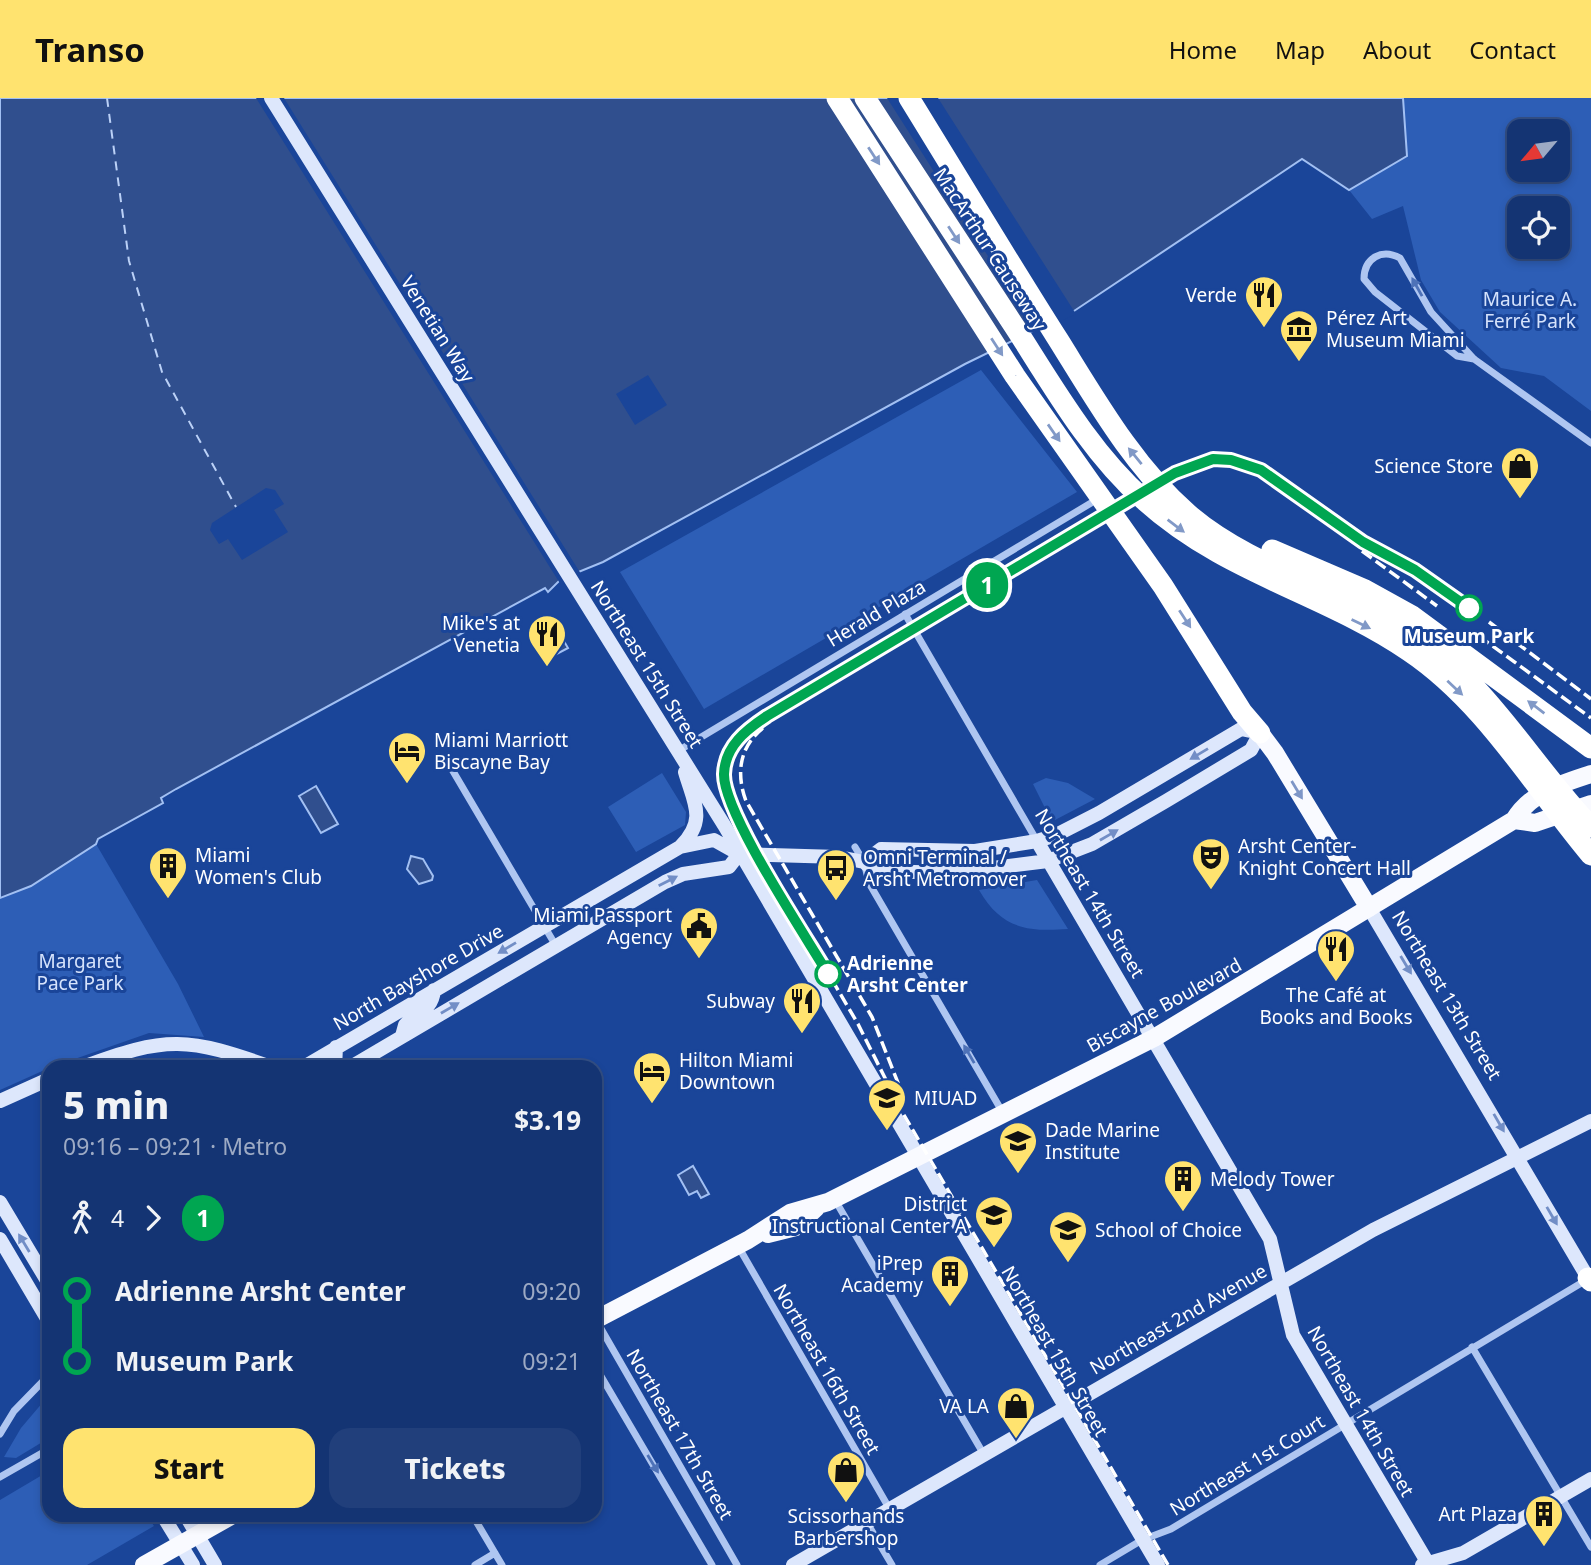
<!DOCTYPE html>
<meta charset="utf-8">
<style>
:root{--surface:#143473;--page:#213f7b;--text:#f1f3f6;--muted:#9daac4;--line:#334f85;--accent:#ffe36f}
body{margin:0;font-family:"Noto Sans",sans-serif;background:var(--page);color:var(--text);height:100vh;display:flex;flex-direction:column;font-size:26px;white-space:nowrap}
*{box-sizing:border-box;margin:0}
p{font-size:23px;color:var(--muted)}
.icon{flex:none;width:38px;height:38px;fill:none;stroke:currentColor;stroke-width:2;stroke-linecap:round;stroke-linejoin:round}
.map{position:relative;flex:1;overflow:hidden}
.details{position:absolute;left:42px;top:962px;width:560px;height:462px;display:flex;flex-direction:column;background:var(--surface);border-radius:21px;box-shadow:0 4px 10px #0003,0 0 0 2px var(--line)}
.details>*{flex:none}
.badge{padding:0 14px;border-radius:23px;font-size:24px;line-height:46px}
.needle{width:46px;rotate:241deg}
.fabs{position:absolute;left:1507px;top:21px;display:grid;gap:14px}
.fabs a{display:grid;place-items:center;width:63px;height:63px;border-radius:14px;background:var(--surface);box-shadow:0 4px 10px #0003,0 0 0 2px var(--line);font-size:35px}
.map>.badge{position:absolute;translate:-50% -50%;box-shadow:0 0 0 4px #fff}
.legs{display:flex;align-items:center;gap:10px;height:77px;padding:0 21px;font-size:23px}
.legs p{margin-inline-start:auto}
.overview{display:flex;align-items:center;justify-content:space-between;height:119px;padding:0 21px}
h1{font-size:38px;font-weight:800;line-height:52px}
.button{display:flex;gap:14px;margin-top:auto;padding:14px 21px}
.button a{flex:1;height:80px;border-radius:21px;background:var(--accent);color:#111;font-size:28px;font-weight:800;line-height:80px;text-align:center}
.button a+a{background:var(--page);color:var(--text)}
ul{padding:0 21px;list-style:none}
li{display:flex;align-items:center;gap:24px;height:70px;font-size:26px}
li i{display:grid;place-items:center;width:10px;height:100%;margin:0 9px;background:currentColor}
li i::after{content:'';width:18px;height:18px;margin:-9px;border:5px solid;border-radius:50%;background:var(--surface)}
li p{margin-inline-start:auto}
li:first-child i{background:linear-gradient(#0000 50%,currentColor 0)}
li:last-child i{background:linear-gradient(currentColor 50%,#0000 0)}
header{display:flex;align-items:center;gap:42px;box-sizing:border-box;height:98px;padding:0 35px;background:var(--accent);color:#111}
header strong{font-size:33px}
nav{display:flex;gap:38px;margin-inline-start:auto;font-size:24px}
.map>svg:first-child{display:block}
</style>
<header>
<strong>Transo</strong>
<nav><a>Home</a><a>Map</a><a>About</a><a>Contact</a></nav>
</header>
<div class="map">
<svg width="1591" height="1467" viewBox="0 0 1591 1467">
<rect width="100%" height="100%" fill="#1a4599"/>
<path fill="#2d5eb6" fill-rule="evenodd" d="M1403,0H1591V313L1544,278L1501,270L1440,214L1421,182L1403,108L1372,121L1349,92L1407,58ZM1519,33H1558V72H1519ZM1519,110H1558V149H1519Z
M981,272L1077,394L704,611L620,474Z
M662,675L686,714L685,727L636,754L608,709Z
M1046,680L1068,685L1095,701L1055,722L1050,720L1033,686Z
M96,746L178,886L204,939L149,935L49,970L0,992V800L31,788Z
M1037,782L1068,831C1026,834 1001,830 979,792Z
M49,1297V1340L16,1360L4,1359L21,1330Z
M49,1373V1418H147L154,1428L87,1467H0V1402Z"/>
<path fill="#304f8e" stroke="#a2c0f3" stroke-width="2" d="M0,0H1403L1407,58L1349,92L1302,61L1074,213L965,266L603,464L561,481L548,494L545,490L176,691L161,700L163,705L98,741L96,746L31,788L0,800Z
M555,528L568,550L555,557L543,535Z
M316,688L338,726L321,735L299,698Z
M411,758L423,761L433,778L432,782L419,786L407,771Z
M693,1068L709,1096L701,1100L697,1093L689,1097L678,1077Z"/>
<path fill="#1a4599" d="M256,0H284L581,476L561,487Z
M887,0H938L1076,216L1037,235Z
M648,277L667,307L635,327L616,296Z
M266,390L275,392L284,406L274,412L288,434L242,462L228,441L219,446L210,432L212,425Z"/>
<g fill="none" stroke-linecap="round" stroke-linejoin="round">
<path stroke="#bbd1f7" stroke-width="2" stroke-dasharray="9 7" stroke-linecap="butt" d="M107,0L129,163L162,274L236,409"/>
<path stroke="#afc6f1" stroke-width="7" d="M1474,261L1457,258L1375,194L1364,181C1364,160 1382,150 1400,160L1431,214L1474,261L1591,345
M905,516L1037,743
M678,653L1091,405
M447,663L556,848
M855,749L864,764L869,785L1003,1015
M835,1102L983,1355
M738,1148L889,1410
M596,1222L737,1467
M1472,1249L1591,1449
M595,1268L712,1467
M0,1336L14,1313L49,1277
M0,1379L49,1351
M473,1418L502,1467
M866,1423L892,1467
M475,1467L495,1455
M1100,1467L1142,1442L1171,1431L1588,1181"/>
<path stroke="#dde7fc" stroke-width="14" d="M271,0L724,727L1158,1467
M1037,743L1270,1141L1293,1237L1429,1467
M681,748C707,722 694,705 685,674
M1369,810L1591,1185
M402,938L405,927C417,913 432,913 434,892
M80,970C168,937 187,939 274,970
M302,970L680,749L714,742L739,756L839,759L864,764L875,773L952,775L1048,763L1092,746L1166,703L1251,652L1260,635L1241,631L1099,715L1056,737L1037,743L975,753L881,751L864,764
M335,970L336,949
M349,970L665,784L683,776L729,769L739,756
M0,1003L49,981
M0,1104L49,1186
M0,1141L49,1224
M163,1418L193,1467
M186,1418L215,1467
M793,1467L1373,1132L1591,1023
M1422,1467L1463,1455L1591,1381"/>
<path stroke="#f9faff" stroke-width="18" d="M1260,635L1275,655L1369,810
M1514,722L1535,725L1591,706
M768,1136L796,1129L816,1110
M595,1222L748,1142L790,1115L828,1104L1154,940L1514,722C1531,694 1561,686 1591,676
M144,1467L231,1418"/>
<path stroke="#fff" stroke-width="21" d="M837,0L1015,278L1163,488L1242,614L1260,635
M865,0C916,78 967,156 1018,234C1055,292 1092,356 1144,402C1226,476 1322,494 1409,553C1485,604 1533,688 1591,757
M909,0C959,81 1008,163 1059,243C1097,304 1134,369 1188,416C1253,472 1342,490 1412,536C1488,585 1530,665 1591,729
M1272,452L1365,492L1412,518L1591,650
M1588,1180L1591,1183"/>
<path stroke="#fff" stroke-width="3.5" stroke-dasharray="12 5" stroke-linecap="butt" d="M1362,453L1437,508
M1489,524L1591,601
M1479,538L1591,620
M763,630C739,649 736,676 746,703L872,919L902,995
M1168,1467L901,1012L858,926L738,722C713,675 723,646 767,618L1175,375C1205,360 1230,358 1261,372L1363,444L1415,472L1447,494"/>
</g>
<defs><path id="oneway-solid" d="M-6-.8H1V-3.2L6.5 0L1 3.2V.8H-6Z" transform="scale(1.75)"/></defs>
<g fill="#8199c7">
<use href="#oneway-solid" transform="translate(874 58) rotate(57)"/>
<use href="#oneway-solid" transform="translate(954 137) rotate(57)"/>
<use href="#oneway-solid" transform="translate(997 249) rotate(57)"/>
<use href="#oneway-solid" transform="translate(1054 335) rotate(55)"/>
<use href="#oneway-solid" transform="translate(1135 358) rotate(-129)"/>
<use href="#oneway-solid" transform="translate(1176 428) rotate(37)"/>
<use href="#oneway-solid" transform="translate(1185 521) rotate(57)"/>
<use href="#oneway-solid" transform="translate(1361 526) rotate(26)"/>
<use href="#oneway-solid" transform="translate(1455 590) rotate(43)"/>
<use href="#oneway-solid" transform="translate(1536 609) rotate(-143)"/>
</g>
<g fill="#4e72b8">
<use href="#oneway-solid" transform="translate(1417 189) rotate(-119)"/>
<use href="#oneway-solid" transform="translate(969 956) rotate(-120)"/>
<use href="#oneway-solid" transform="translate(653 1366) rotate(59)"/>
</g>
<g fill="#728ec6">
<use href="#oneway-solid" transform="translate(1199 656) rotate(149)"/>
<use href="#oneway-solid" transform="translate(1109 737) rotate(-30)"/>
<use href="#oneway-solid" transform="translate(668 783) rotate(-27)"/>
<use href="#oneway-solid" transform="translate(507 850) rotate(149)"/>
<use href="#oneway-solid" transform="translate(1406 867) rotate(59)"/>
<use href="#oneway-solid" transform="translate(450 910) rotate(-30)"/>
<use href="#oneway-solid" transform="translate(1499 1025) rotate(60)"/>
<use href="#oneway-solid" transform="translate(1552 1118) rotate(60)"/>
<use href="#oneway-solid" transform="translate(24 1145) rotate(-121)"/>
</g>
<use fill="#7e96c7" href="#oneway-solid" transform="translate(1297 692) rotate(59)"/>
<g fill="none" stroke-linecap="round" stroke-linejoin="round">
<defs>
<path id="line-1" d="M828,876C805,837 723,714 724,676C725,648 746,632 767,618L1175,375L1213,361L1231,362L1261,372L1363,444L1415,472L1469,510"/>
</defs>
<use href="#line-1" stroke="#fff" stroke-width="16"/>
<use href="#line-1" stroke="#00a651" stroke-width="10"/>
</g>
<defs>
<symbol id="restaurant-pin" viewBox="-11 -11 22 30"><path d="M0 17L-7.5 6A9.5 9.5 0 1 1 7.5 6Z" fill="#ffe36f" stroke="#1a4599"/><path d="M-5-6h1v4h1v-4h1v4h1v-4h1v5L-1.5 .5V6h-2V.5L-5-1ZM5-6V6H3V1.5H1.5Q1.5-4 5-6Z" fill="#111"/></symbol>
<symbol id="museum-pin" viewBox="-11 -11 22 30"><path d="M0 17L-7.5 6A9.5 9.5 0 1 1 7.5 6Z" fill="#ffe36f" stroke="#1a4599"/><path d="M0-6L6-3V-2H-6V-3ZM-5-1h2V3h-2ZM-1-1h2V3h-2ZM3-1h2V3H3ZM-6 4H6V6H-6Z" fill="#111"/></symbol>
<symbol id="shop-pin" viewBox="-11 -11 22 30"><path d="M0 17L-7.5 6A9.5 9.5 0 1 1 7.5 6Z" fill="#ffe36f" stroke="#1a4599"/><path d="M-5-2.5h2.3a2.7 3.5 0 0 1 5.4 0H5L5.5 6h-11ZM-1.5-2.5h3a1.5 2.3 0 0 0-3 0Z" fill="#111"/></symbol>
<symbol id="hotel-pin" viewBox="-11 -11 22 30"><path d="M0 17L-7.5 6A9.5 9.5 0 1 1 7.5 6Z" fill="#ffe36f" stroke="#1a4599"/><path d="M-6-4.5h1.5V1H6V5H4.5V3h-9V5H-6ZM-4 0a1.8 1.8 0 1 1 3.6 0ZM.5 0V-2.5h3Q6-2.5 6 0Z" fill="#111"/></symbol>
<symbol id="theatre-pin" viewBox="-11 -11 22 30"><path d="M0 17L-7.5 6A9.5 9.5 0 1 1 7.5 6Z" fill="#ffe36f" stroke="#1a4599"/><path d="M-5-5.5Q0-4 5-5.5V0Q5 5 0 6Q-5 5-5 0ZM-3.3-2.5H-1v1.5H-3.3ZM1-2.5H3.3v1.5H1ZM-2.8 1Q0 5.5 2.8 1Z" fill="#111"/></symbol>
<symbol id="building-pin" viewBox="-11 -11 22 30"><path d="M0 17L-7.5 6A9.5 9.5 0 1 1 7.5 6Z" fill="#ffe36f" stroke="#1a4599"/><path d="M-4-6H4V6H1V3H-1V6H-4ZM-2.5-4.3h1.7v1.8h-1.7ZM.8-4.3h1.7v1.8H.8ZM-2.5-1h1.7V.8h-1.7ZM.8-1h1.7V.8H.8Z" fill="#111"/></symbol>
<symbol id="bus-pin" viewBox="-11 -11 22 30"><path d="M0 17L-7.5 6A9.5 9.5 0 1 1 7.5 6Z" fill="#ffe36f" stroke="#1a4599"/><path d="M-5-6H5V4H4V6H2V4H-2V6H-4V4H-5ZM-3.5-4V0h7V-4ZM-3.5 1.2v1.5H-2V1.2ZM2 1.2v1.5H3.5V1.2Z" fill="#111"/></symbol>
<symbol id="civic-pin" viewBox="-11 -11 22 30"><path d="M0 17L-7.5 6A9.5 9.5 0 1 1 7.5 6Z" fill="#ffe36f" stroke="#1a4599"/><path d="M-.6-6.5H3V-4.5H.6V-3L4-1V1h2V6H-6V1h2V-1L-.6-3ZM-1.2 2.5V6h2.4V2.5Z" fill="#111"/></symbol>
<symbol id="school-pin" viewBox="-11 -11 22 30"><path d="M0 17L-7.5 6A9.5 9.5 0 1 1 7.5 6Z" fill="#ffe36f" stroke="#1a4599"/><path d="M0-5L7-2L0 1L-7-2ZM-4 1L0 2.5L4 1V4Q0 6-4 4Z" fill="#111"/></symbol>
</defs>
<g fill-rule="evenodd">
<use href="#restaurant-pin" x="1242" y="175" width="44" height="60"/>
<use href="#museum-pin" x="1277" y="209" width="44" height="60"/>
<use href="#shop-pin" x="1498" y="346" width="44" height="60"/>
<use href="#restaurant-pin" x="525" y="514" width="44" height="60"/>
<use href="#hotel-pin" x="385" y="631" width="44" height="60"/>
<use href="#theatre-pin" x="1189" y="737" width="44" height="60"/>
<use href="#building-pin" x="146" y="746" width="44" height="60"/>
<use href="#bus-pin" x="814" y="748" width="44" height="60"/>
<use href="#civic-pin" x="677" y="806" width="44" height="60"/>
<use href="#restaurant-pin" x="1314" y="829" width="44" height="60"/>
<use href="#restaurant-pin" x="780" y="881" width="44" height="60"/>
<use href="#hotel-pin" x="630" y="951" width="44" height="60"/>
<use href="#school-pin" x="865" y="978" width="44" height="60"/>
<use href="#school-pin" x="996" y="1021" width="44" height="60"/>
<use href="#building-pin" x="1161" y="1059" width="44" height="60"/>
<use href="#school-pin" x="972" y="1095" width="44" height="60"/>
<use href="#school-pin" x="1046" y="1110" width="44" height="60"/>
<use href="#building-pin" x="928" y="1154" width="44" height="60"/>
<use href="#shop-pin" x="994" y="1286" width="44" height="60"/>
<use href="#shop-pin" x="824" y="1350" width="44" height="60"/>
<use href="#building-pin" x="1522" y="1394" width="44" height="60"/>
</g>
<g fill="#fff" stroke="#00a651" stroke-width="3.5">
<circle cx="1469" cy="510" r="12"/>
<circle cx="828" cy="876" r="12"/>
</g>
<g text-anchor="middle" stroke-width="6" stroke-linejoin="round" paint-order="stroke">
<g font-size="19" fill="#fff" stroke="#1a4599">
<text transform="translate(990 151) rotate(57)" y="7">MacArthur Causeway</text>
<text transform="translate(438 231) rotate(58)" y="7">Venetian Way</text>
<text transform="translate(876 515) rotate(-31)" y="7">Herald Plaza</text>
<text transform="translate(647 566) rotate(58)" y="7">Northeast 15th Street</text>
<text transform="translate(1090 795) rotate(59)" y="7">Northeast 14th Street</text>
<text transform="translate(418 879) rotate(-30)" y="7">North Bayshore Drive</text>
<text transform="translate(1447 897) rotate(59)" y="7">Northeast 13th Street</text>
<text transform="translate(1164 907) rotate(-29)" y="7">Biscayne Boulevard</text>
<text transform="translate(1178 1221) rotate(-30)" y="7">Northeast 2nd Avenue</text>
<text transform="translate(1055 1253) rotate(60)" y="7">Northeast 15th Street</text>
<text transform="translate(827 1271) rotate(60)" y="7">Northeast 16th Street</text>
<text transform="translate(1361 1313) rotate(60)" y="7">Northeast 14th Street</text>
<text transform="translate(680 1336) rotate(60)" y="7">Northeast 17th Street</text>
<text transform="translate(1247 1367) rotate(-31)" y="7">Northeast 1st Court</text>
</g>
<g font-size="19" fill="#fff" stroke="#1a4599" text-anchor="start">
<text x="1237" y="204" text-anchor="end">Verde</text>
<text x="1326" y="227">Pérez Art<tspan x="1326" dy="22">Museum Miami</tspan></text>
<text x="1493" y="375" text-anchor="end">Science Store</text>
<text x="520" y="532" text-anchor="end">Mike's at<tspan x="520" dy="22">Venetia</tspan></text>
<text x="434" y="649">Miami Marriott<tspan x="434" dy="22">Biscayne Bay</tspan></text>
<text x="1238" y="755">Arsht Center-<tspan x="1238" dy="22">Knight Concert Hall</tspan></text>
<text x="195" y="764">Miami<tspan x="195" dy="22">Women's Club</tspan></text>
<text x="863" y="766">Omni Terminal /<tspan x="863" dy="22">Arsht Metromover</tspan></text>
<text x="672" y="824" text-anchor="end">Miami Passport<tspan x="672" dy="22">Agency</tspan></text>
<text x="1336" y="904" text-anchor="middle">The Café at<tspan x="1336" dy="22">Books and Books</tspan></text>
<text x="775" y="910" text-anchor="end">Subway</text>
<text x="679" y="969">Hilton Miami<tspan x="679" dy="22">Downtown</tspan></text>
<text x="914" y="1007">MIUAD</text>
<text x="1045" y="1039">Dade Marine<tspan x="1045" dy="22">Institute</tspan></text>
<text x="1210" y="1088">Melody Tower</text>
<text x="967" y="1113" text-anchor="end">District<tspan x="967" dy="22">Instructional Center A</tspan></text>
<text x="1095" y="1139">School of Choice</text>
<text x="923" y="1172" text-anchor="end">iPrep<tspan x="923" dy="22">Academy</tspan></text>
<text x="989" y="1315" text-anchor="end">VA LA</text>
<text x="1517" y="1423" text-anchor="end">Art Plaza</text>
<text x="846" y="1425" text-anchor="middle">Scissorhands<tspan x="846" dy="22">Barbershop</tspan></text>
</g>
<g font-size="19" fill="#d6e3fc" stroke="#1a4599">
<text x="1530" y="208">Maurice A.<tspan x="1530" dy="22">Ferré Park</tspan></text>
<text x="80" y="870">Margaret<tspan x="80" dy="22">Pace Park</tspan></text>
</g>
<g font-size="19" font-weight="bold" fill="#fff" stroke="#1a4599">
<text x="1469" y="545">Museum Park</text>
<text x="847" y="872" text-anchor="start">Adrienne<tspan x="847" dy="22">Arsht Center</tspan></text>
</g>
</g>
</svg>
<div class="fabs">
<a><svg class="needle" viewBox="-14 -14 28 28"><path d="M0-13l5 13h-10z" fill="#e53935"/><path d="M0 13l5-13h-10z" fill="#9daac4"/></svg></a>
<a><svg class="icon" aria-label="locate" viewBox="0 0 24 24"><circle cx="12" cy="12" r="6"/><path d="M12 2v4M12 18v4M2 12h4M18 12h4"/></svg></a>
</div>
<b class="badge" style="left:987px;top:487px;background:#00a651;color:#fff">1</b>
<section class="details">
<div class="overview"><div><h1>5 min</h1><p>09:16 – 09:21 · Metro</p></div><b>$3.19</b></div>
<div class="legs"><svg class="icon" aria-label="walk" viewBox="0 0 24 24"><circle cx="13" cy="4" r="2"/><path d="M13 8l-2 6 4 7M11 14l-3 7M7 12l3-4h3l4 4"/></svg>4<svg class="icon" aria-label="forward" viewBox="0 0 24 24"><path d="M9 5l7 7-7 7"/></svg><b class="badge" style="background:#00a651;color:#fff">1</b></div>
<ul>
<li><i style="color:#00a651"></i><b>Adrienne Arsht Center</b><p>09:20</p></li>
<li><i style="color:#00a651"></i><b>Museum Park</b><p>09:21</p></li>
</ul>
<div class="button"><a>Start</a><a>Tickets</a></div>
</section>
</div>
